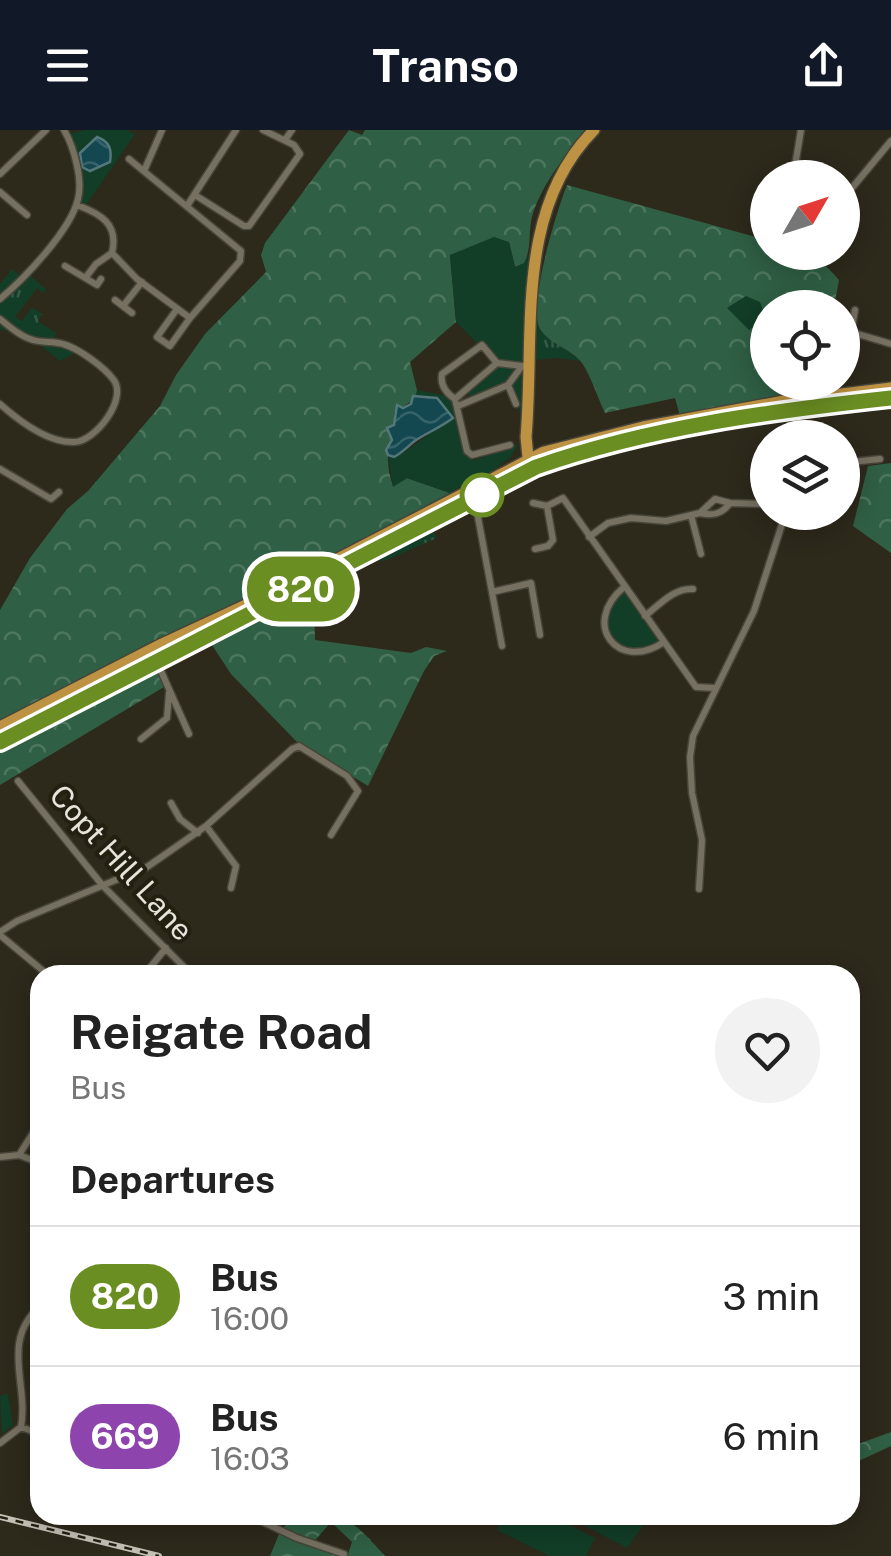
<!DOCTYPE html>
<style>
:root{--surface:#fff;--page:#f2f2f2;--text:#222;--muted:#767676;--line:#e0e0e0;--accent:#111827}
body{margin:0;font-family:"Public Sans",sans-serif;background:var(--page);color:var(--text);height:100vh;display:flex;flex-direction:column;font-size:38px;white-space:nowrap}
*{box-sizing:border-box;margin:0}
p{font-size:32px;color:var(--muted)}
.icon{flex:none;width:55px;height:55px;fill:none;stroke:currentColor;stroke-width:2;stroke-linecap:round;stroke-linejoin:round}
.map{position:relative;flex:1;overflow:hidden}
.details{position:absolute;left:30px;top:835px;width:830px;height:560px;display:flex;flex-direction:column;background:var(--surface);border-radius:30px;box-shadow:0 5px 25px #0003}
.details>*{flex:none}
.badge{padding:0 20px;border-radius:32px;font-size:35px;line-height:65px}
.needle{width:65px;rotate:51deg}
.tools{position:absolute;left:750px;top:30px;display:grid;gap:20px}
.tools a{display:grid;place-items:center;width:110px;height:110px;border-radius:50%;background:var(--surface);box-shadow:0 5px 25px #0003;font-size:50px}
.map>.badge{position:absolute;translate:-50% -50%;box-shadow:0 0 0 5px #fff}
h2{padding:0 40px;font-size:38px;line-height:90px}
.round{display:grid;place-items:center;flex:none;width:105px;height:105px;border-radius:52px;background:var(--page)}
.overview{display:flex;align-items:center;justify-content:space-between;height:170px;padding:0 40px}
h1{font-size:48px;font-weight:700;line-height:75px}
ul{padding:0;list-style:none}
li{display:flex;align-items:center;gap:30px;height:140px;padding:0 40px;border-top:2px solid var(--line)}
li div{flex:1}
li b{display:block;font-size:38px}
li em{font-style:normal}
li .badge{min-width:110px;font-weight:700;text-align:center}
header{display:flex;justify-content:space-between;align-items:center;height:130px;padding:0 40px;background:var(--accent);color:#fff;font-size:45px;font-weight:700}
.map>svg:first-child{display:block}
</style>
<header><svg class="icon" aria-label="menu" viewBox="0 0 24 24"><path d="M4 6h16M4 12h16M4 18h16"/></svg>Transo<svg class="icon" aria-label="share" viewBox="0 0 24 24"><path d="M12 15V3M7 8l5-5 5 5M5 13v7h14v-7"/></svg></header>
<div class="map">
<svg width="891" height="1426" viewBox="0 0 891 1426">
<defs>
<pattern id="grass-tufts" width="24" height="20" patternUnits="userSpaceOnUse" patternTransform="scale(2.5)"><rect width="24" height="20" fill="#123d27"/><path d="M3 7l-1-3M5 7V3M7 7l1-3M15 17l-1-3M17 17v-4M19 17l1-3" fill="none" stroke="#345946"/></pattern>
<pattern id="forest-crowns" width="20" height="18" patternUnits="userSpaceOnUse" patternTransform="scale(2.5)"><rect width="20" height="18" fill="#2f5f44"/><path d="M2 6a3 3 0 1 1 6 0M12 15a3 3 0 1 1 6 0" fill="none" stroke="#4d765e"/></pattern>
<pattern id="water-waves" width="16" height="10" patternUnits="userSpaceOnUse" patternTransform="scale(2.5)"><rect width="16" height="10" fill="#144851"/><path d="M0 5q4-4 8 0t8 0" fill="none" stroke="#366269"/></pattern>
</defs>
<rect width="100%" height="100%" fill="#2d291b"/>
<path fill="url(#grass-tufts)" d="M12,139L23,148L27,143L46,159L43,163L37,158L15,187L22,191L32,177L42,184L38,191L56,203L53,212L77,222L60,231L34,210L0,199V154Z
M537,189L541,201L581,231L556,228L536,230Z
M497,233L522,236L521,284L508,255L471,268L467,261Z
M429,396L437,408L382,432L379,426L382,421Z"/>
<path fill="url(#forest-crowns)" d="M349,0L362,5L365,0H586C567,22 539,59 532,87C528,104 532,117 524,134L515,137L509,112L450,125L456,192L410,232L417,260L416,268L394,283V295L387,298L392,310C385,324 388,341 393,356L407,348L450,363L306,440L0,591V480L30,428L67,379L88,361L160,276L176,245L205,204L266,142L261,125L265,113Z
M567,55L767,110L768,122C802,123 816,122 839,150L834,177L768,178V252L820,253L827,256L805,263L680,286L675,268L605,283C597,267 592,248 582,233C572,219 549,214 540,199C527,177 557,80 567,55Z
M891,333V423L853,396L868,336Z
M314,466L315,510L411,523L426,517L447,521L434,526L424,541L368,656L296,611L231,544L208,509L245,490Z
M155,536L164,557L0,655V616Z
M891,1302V1316L850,1335V1317Z
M293,1385C348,1385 349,1386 385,1426H344L348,1424L352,1412L331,1392L311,1415L341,1426H270L279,1404Z"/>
<path fill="#123d27" d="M86,0H127L135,4L84,78L77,75L81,56L67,4Z
M494,107L509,112L515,137L524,133L531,120L522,236L497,233L456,192L450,125Z
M746,166L760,172L766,189L749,200L727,178Z
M417,260L443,265L453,272L465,325L475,330L518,314L511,327L491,342L480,345L450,363L407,348L393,357L388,325L394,327C415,317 433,300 452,288L437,268H416Z
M624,457L664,512L651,521L616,517C595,489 606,482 624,457Z
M8,1263L13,1295L2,1304L0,1266Z
M504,1385H550L595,1408L586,1426H549L497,1400Z
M565,1385H651L627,1418Z"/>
<path fill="url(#water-waves)" stroke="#53777a" stroke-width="2.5" d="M97,7C110,12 112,19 110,32L90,41L82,37L80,23Z
M413,266L437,268L453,288C441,297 427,303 416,310C408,316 403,322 394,327L388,325L386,320L392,310L387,298L394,295L397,275L403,278L411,274Z"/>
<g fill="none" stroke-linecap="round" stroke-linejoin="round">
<defs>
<path id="minor" d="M285,10L292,0
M129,29L241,121L240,131L190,188
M144,41L162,0
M0,44L46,0
M793,48L801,0
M0,62L27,85
M195,65L244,96H249L300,24L294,15L263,0
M842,70L891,11
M77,75C101,84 119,94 112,123L137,149L190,188L170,216L157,207L177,179
M187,76L236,0
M65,136L97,155L101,149
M86,147L96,134L112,123
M0,169C24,149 71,100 78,69C83,50 74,17 64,0
M115,170L132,183
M123,176L142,152
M0,189C10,197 21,207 33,210C43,213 53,211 63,214C78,218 104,237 113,249C129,268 95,312 74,312C48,313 18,290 0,274
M851,202L891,214
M847,228L855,180
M497,233L522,236
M508,255L516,274
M455,269L497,233L482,215L442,244C440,255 446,263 455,269L467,321L472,325L510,315
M458,276L508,255L522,236L528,235
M792,281L802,308
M842,333L880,329
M0,339L51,369L59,362
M533,373L547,376
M477,382L502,516
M700,383C713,386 722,384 730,373L768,374
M691,385L701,424
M589,407L608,393L631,388L666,391L700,383L715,369L730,373
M535,419L548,416L553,410L547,376L563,368L696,557L715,558
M624,457C580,494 618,543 664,512
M492,462L531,453L540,505
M645,486C660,474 674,458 693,459
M157,532L189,604
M141,609L167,588L169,563
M18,651L103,756L192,845
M171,673L180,689L198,703
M206,696L236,736L231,758
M699,759L702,710L692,663L690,627L693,606L754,481L786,382
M0,802L17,791L147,737L206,696L292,619L299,616L347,646L358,661L331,705
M0,805L48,845
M144,845L166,818
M19,1025L40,1033
M0,1027L19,1025L40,992
M21,1297L40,1304
M0,1313L21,1297C29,1254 0,1212 40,1176
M248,1385L297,1408L344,1424"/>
<path id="trunk" d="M529,337L526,307C535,204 514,81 594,0
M0,597L162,514L276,461L544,322L643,297L784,271L891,258
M0,612L536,337C650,297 772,281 891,268"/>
</defs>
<use href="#minor" stroke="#474438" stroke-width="9"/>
<use href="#trunk" stroke="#474438" stroke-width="14"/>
<use href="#minor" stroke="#757060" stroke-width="6"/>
<use href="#trunk" stroke="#bd9242" stroke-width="11"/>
<defs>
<path id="rail" d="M0,1387L159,1426"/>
</defs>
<use href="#rail" stroke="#c4c0b6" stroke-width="6"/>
<use href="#rail" stroke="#232012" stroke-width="2.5" stroke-dasharray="8" stroke-linecap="butt"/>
</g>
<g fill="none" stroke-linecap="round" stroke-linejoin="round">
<defs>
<path id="line" d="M0,612L536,337C650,297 772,281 891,268"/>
</defs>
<use href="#line" stroke="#fff" stroke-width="22"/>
<use href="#line" stroke="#6b8e23" stroke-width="15"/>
</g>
<circle fill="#fff" stroke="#6b8e23" stroke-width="5" cx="482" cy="365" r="20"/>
<g text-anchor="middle" stroke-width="8" stroke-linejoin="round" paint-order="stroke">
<g font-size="30" fill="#e7e4db" stroke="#232012">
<text transform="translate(121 733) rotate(48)" y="10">Copt Hill Lane</text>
</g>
</g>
</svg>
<div class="tools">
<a><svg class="needle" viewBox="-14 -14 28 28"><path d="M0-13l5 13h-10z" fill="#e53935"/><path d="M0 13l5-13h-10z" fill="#767676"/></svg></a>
<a><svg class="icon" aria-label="locate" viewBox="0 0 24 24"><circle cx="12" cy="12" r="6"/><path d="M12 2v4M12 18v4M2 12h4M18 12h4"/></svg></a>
<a><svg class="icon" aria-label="layers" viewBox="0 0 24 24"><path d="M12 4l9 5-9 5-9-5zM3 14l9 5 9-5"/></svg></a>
</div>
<b class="badge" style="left:301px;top:459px;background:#6b8e23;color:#fff">820</b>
<section class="details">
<div class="overview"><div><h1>Reigate Road</h1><p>Bus</p></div><a class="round"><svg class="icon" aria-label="heart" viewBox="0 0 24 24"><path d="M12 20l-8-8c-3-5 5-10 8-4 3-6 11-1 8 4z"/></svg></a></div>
<h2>Departures</h2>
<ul>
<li><span class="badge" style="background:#6b8e23;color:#fff">820</span><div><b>Bus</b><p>16:00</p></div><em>3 min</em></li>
<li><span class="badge" style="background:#8e44ad;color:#fff">669</span><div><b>Bus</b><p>16:03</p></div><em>6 min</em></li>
</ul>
</section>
</div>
